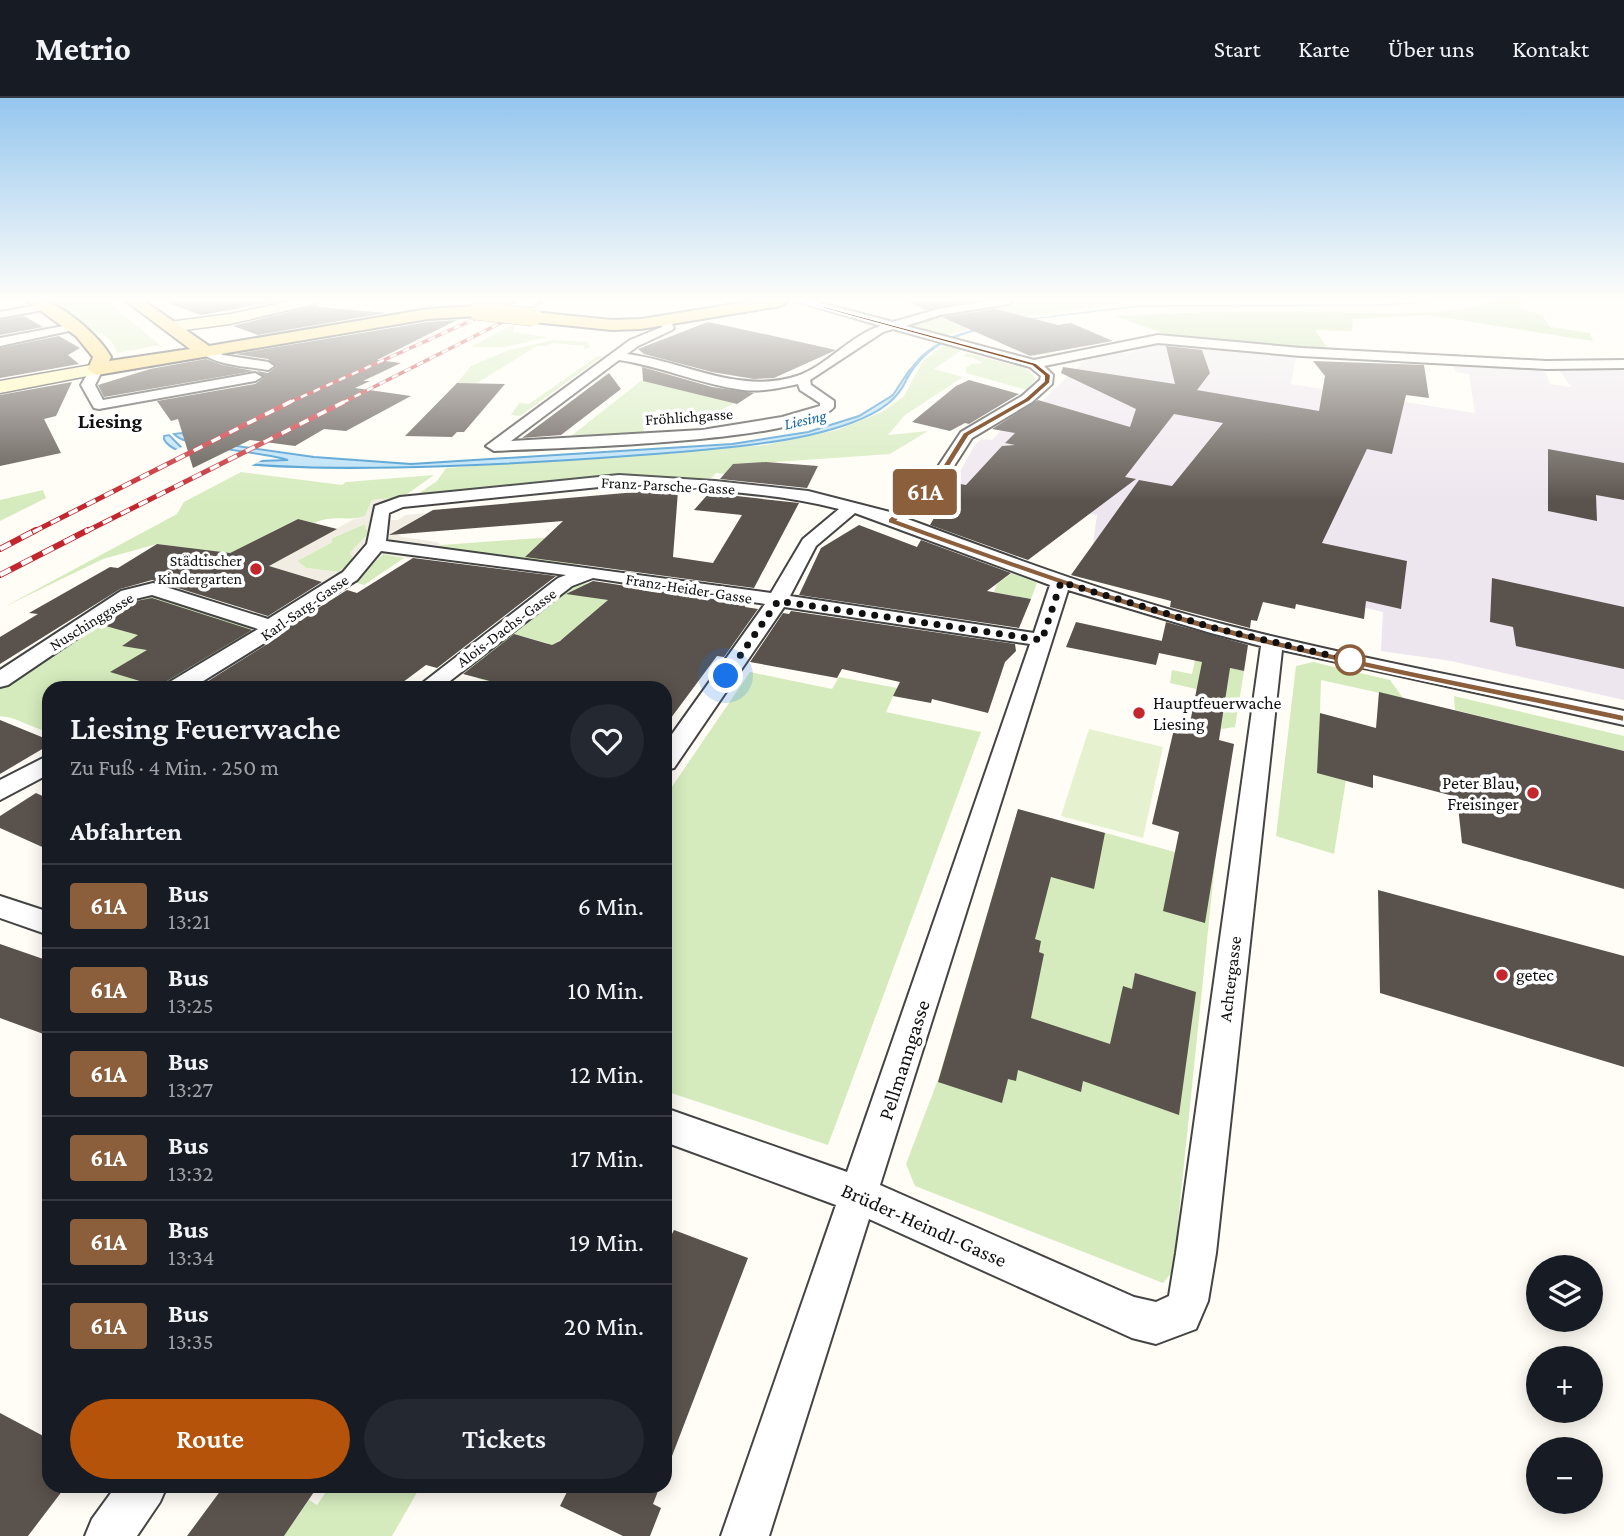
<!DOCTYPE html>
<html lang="de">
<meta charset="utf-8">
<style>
:root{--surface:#171b24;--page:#242831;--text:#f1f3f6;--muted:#9ea1a6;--line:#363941;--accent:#b45309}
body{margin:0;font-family:"Crimson Pro",serif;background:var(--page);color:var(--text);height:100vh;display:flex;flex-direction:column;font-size:26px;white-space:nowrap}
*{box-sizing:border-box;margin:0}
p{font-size:23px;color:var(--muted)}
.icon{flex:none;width:38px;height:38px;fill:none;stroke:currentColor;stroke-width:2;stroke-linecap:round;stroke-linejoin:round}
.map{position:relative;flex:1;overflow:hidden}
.panel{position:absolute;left:42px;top:583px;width:630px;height:812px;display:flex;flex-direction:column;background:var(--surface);border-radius:21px;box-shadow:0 4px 18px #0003}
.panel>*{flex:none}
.badge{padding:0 14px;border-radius:5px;font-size:24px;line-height:46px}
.buttons{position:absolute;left:1526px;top:1157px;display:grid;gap:14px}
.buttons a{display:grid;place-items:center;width:77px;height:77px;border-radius:50%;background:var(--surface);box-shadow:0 4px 18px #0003;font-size:35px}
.you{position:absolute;width:35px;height:35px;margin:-18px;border:5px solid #fff;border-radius:50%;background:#1a73e8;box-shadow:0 0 0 10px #1a73e833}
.map>.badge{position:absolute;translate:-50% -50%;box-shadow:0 0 0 4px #fff}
h2{padding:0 28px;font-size:26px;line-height:63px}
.round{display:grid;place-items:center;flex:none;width:74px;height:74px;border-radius:37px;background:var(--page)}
.overview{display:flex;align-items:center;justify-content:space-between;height:119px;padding:0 28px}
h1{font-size:33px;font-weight:600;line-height:52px}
.button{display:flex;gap:14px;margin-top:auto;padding:14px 28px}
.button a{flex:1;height:80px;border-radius:42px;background:var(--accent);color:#fff;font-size:28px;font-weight:600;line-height:80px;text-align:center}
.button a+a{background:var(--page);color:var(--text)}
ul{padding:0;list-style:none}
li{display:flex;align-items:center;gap:21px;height:84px;padding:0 28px;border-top:2px solid var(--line)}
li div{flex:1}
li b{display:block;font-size:26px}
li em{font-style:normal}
li .badge{min-width:77px;font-weight:700;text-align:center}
header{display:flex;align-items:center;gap:42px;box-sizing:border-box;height:98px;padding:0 35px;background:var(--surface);border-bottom:2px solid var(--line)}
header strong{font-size:33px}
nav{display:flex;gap:38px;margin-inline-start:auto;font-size:24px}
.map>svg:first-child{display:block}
</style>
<header>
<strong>Metrio</strong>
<nav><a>Start</a><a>Karte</a><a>Über uns</a><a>Kontakt</a></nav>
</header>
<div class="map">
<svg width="1624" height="1438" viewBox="0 0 1624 1438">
<rect width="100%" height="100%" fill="#fffdf5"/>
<path fill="#eee6ef" d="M1158,245L1296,259L1291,286L1475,315L1469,276L1456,274L1452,264L1541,273L1546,275L1550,286L1571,289L1559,272L1624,271V602L1451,563L1381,553L1383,514L1093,446L1097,417L954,385L974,348L981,341L992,342L1012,320L1034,311L1085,262L1118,254L1128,255L1136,253L1135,250Z"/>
<path fill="#d5ebbd" d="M46,203H107L160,247L117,255C114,243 105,236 94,233Z
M1029,203H1139L1009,220L943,238L909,228L932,220Z
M516,225L512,234L547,239L505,249H470Z
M554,242L587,244L590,248L587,251H583L585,248L553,245L547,248H537L477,285H457L471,268L509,252Z
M944,247L962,252L934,271L963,279L905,317L888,337L928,333L890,356L732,367L725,376L716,375L711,380C694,382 678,378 663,382L415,398L437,383L446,370L766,347L837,332L882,314L904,298L923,263Z
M966,255L1025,270L1036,280L1027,292L966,275V270L971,266L983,265L971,259H964Z
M598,258H603L520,318L511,317L519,305L529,306Z
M642,282L734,305L709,319L658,311L643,325L644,335L571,338Z
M241,374L342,387L346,384L434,377L403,399L372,402L365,418C348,424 333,416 315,425L297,421L179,481L189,450L157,446L103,461L4,509L177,416L184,404Z
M43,392L46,400L0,423V402Z
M365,426L368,436L351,454L354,463L338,474L306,470L297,463L332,444V440Z
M624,434L572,471L435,450L441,447Z
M383,456L404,460L364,487L354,484Z
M1012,475L1037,485L1031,501L994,494L997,486Z
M587,485L577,497L608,502L581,544L564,540L549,549L547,545L521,538L523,579L511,590L476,580L482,574L467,570L574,488Z
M149,496L252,529L250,536L160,590H49V635L12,620L0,618V589L134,499Z
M1195,562L1244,573L1235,629L1221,631L1226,598L1170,585L1172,572L1192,576Z
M1313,564L1390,582L1403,600L1321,582L1318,674L1346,682L1334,756L1276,738L1296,568Z
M750,574L832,591L839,579L897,590L886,614L981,634L828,1047L665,993V699Z
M1454,598L1624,638V653L1455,612Z
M1018,711L1215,765L1173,1173L1163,1185L915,1088L906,1066L939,979Z
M330,1388H425L419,1391L392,1438H284L309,1402L317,1407Z"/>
<path fill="#b9dc9c" d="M1493,203H1524L1519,210L1542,217L1550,229L1590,235L1593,243L1428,217L1353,221L1352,233L1315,232L1328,251L1251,246L1165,236L1115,218C1181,214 1247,213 1313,214C1364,214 1447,221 1493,203Z"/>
<path fill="#e6f2cf" d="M1089,631L1163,649L1143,740L1061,718Z"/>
<path fill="#f1ede2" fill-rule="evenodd" d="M407,399L391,412L389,422H398L405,417L427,415L393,434L402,439L437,444L441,447L420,459L412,461L383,456L354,484L279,522L249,513L259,507L287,513L331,486L269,468L352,422L365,418L372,402ZM365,426L368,436L350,455L354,463L338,474L306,470L297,463L332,444V440Z"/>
<path fill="#b9e0f7" stroke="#3f96cf" stroke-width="2" d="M910,271C903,301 878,315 851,325C821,336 789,342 757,346C685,356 189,397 164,341V338L169,337L183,351L260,363L288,362C263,353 187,351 174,336L182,335L185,339L195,342L314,359L411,366L732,346L808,334L859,318L893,297Z"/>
<path fill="#fffdf5" d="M184,348L202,353L266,360L249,369L211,365L171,354Z"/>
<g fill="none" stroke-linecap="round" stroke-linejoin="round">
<path fill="#3f96cf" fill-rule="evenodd" d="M1426,203H1438L1386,208L1139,209L1020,223L1018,222L1139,207L1386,206Z
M982,229L983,231C950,240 925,250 908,281L904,280C922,248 948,238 982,229Z"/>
</g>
<path fill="#5a524d" d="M170,203H280L201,217L170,206Z
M907,203H963L967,204L926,212Z
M318,207V209L386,215L258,237L233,228Z
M995,211L1058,227L1071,225L1113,243L1030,258L942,219Z
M24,218L43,229L0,237V222Z
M457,222L377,262L401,265L363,283H370L355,290L411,298L346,333L324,331L295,348L250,342L193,370L178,321L171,323L157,303L255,286L264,280L257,273L268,275L276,269L268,261L235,256L428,224Z
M708,224L769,237L836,252L774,280L754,281L712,274L644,256L638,251Z
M59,238L80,250L68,257L79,266L0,280V250Z
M1166,248L1202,252L1210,275L1197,292L1319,313L1325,278L1313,263L1424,267L1429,300L1406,297L1392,356L1367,351L1322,445L1407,463L1401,511L1366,503L1364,521L1296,506L1295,511L1263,504L1257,523L1251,522L1250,530L1170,509L1171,503L1071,477L1139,382L1172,388L1223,325L1174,316L1125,379L1136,381L1028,462L930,427L954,385L966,387L1002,348L1015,347L1005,345L1015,335L992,331L1038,302L1130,329L1136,311L1061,275L1063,269L1175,286Z
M206,261L222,267L254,273L104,299L98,287L150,271Z
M642,269L712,289L754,295L737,306L643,283Z
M609,275L621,291L561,337L522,340Z
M969,282L1019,296L969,326L965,325L950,333L912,324L956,288Z
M72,284L56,318L44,321L61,355L0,368V297Z
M457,285L505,286L464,334H457L452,339L405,338Z
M1548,351L1624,365V402L1596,397L1597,423L1548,413Z
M766,364L818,368L807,390L720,381L733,366Z
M659,392L678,393L673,459L713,465L742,417L694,412L709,395L799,405L754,490L525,459L563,423L389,437L433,412Z
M298,421L337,431L269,468L322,484L268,518L152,482L120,491L0,566V539L38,516L29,515L110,469L118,470L157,446L230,455Z
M859,427L917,449L921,442L1011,475L987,493L1031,501L1019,530L799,497L821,450Z
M413,460L556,478L437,570L426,567L395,590H197L272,543L280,534L347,492L357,495Z
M1492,480L1624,509V571L1516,548L1513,529L1490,524Z
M593,483L746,506L745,509L758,511L724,559L717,558L665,628V590H517L463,576L514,536L552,547L560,543L608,502L566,496Z
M152,500L252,532L167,583L163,590L110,574L147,552L122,548L138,537L102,527L136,503Z
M791,513L1015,546L1016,553L1005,564L988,615L932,601L931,605L893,598L900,584L842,571L837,580L750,564L783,515L789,516Z
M1076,524L1162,543L1156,567L1066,549Z
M1166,524L1248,547L1244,573L1230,570L1219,642L1234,646L1205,825L1163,813L1179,734L1152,726L1174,631L1188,635L1202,564L1159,555Z
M1379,594L1624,653V791L1462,745L1457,699L1373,677V690L1317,675L1320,615L1376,630Z
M0,622L49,642V647L0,676Z
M36,695L49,701V752L0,730V718Z
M1018,711L1105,735L1094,791L1051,779L1035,841L1041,843L1039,854L1044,856L1031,920L1110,946L1123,888L1132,891L1135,875L1196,894L1179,1017L1083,983L1081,994L1018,972L1016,983L1008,981L1002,1005L938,984Z
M1378,792L1624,858V969L1380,895Z
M0,846L49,863V938L0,920Z
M674,1132L748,1160L667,1371L665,1150Z
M0,1315L49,1341V1388H66L28,1438H0Z
M224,1388H318L284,1438H187Z
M570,1388H660L653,1406L661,1410L650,1438H623L560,1408Z"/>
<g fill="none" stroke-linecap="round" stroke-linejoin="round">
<defs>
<path id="street" d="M797,203H813L893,224L938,211L989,203H1013L1008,206L940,217L906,228L1034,262L1158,237L1301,250L1546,263L1624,262V270L1546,271L1301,258L1158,245L1044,268L1053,277L1052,286L1032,304L972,340L945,382L905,420C1010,459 1116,499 1226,527C1357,560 1491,585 1624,613V627L1282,552L1216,1155L1208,1203L1196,1231L1156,1246L1132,1240L869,1121L769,1438H721L836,1107L665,1044V1010L847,1074L1030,546L784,509L674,670L665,672V646L765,506L593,480L572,488L441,590H416L558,480L566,477L381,453L357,482L278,532L271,541L192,590H165L168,585L258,531L152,497L135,501L8,587L0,589V572L121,493L153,485L268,521L343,474L367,446L375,408L400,399L619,377L715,383L808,393L890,414L933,376L961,334L1022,298L1040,282L1041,278L1030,269L893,231L883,234L810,282L811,287L834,303V309C804,345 550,350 494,353L486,348L630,242L662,229L661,220H669L674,230L672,232L638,248L627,256C683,263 740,297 797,278C827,268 850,237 881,228ZM619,262C661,268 702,287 743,292C761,294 780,290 798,286L800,292L820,305V308L782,319L702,332L511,343ZM619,387C692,391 768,393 839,411L803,441L771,495L386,443L389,415L403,409ZM855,415L1050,487L1034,535L790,498L816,448ZM1068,492L1211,535L1261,548L1176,1155L1169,1198L1156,1204L1134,1199L880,1087Z
M44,206L48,207V211L0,220V214Z
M74,226L80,229L78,231L0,248V240Z
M205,249L223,257L268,264L274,268L268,272C246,268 216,268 199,253Z
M97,267L103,271L95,287L103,302L255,275L262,279L255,283L99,311L94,310L81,287L92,268Z
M49,657V676L0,702V682Z
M0,798L49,814V837L0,820Z
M116,1388H167L160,1404L137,1438H85L92,1421Z"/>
<path id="secondary" d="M291,203H318L315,206L230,226L169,234L161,229L169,224L230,216Z
M97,266L103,267L106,271L103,275L0,295V283Z"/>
<path id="primary" d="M27,203C32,203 39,202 44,203C65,208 101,240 111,259L109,263L190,251L126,203H144L209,248L428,211L478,208L486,213L478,218L428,221L97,277L88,271L93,259L76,238Z
M753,203H788L780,208L641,231L612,232L533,224L525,219L533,214L612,222L641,221Z"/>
</defs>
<use href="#street" stroke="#444" stroke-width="4"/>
<use href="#secondary" stroke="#333" stroke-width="3"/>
<use href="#primary" stroke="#222" stroke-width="4"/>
<use href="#street" fill="#fff" fill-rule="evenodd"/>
<use href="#secondary" fill="#fff6b0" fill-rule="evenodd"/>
<use href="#primary" fill="#f9d66b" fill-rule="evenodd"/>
<defs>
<path id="rail-far2" d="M288,305L515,203
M342,305L544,203"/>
<path id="rail-far1" d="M33,434L292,303
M85,434L346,303"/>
<path id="rail" d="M0,451L36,432
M0,477L88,432"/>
</defs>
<use href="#rail-far2" stroke="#c4262e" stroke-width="3.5"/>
<use href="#rail-far1" stroke="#c4262e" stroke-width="5"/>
<use href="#rail" stroke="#c4262e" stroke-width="6"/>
<use href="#rail-far2" stroke="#fff" stroke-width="2.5" stroke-dasharray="7" stroke-linecap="butt"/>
<use href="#rail-far1" stroke="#fff" stroke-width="3.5" stroke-dasharray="10" stroke-linecap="butt"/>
<use href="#rail" stroke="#fff" stroke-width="4.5" stroke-dasharray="12" stroke-linecap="butt"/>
<defs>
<path id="primary-bridge" d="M478,213L533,219"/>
</defs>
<use href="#primary-bridge" stroke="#222" stroke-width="19" stroke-linecap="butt"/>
<use href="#primary-bridge" stroke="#f9d66b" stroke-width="18"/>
</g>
<linearGradient id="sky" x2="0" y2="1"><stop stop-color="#95c6ee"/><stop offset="0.5" stop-color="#fffefa"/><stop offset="1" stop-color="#fffefa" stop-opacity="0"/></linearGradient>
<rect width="1624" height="404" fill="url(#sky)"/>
<path fill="#8b5e3c" stroke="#fff" stroke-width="2" d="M800,202L1036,265L1051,277L1050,285L1030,303L969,338L942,381L898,422C1004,461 1110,499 1220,528C1353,564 1489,588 1624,617V624C1488,595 1350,569 1215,534C1104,504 996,464 888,425V421L936,378L963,335L1025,300L1044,283V278L1032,268L800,204Z"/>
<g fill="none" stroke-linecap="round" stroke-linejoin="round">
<path stroke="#111" stroke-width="7" stroke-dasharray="0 12.6" d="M726,578L778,503L1042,542L1061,484L1218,531L1350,562"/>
</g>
<g fill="#c4262e" stroke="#fff" stroke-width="2.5">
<circle cx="256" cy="471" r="7"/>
<circle cx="1139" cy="615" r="7"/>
<circle cx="1533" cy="695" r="7"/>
<circle cx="1502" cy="877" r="7"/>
</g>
<circle fill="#fff" stroke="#8b5e3c" stroke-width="3.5" cx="1350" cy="562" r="14"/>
<g text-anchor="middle" stroke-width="7" stroke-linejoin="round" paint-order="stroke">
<g font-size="16" fill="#111" stroke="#fff">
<text transform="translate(689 318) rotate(-4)" y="6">Fröhlichgasse</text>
<text transform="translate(668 387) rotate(3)" y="6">Franz-Parsche-Gasse</text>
<text transform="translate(689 490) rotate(9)" y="6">Franz-Heider-Gasse</text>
<text transform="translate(304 509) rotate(-35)" y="6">Karl-Sarg-Gasse</text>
<text transform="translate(91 523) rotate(-32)" y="6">Nuschinggasse</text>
<text transform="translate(506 529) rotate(-37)" y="6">Alois-Dachs-Gasse</text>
</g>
<g font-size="16" font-style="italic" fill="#1768a6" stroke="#fff">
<text transform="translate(805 321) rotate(-13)" y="6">Liesing</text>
</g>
<g font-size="16" fill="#111" stroke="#fff" text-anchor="end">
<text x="242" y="468">Städtischer<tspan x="242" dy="18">Kindergarten</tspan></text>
</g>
<g font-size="18" fill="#111" stroke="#fff" text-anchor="start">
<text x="1153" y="611">Hauptfeuerwache<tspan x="1153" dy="21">Liesing</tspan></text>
<text x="1519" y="691" text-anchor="end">Peter Blau,<tspan x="1519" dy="21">Freisinger</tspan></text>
<text x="1516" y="883">getec</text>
</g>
<g font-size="18" fill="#111" stroke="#fff">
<text transform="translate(1230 881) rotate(-83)" y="6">Achtergasse</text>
</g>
<g font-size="21" font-weight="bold" fill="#111" stroke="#fff">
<text x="110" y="330">Liesing</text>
</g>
<g font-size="21" fill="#111" stroke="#fff">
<text transform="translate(904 962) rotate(-72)" y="7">Pellmanngasse</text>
<text transform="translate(924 1127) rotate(24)" y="7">Brüder-Heindl-Gasse</text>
</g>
</g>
</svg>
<div class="buttons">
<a><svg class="icon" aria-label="layers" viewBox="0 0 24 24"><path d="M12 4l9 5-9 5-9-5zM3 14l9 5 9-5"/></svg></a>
<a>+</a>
<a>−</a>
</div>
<div class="you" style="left:726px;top:578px"></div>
<b class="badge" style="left:925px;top:394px;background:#8b5e3c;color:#fff">61A</b>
<section class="panel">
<div class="overview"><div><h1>Liesing Feuerwache</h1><p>Zu Fuß · 4 Min. · 250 m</p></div><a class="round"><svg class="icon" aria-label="heart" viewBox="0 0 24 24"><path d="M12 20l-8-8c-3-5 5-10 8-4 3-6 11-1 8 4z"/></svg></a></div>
<h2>Abfahrten</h2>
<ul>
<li><span class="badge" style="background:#8b5e3c;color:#fff">61A</span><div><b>Bus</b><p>13:21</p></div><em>6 Min.</em></li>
<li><span class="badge" style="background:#8b5e3c;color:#fff">61A</span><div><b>Bus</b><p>13:25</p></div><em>10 Min.</em></li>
<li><span class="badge" style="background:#8b5e3c;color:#fff">61A</span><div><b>Bus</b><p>13:27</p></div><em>12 Min.</em></li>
<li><span class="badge" style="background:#8b5e3c;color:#fff">61A</span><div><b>Bus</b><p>13:32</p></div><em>17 Min.</em></li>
<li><span class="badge" style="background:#8b5e3c;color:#fff">61A</span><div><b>Bus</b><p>13:34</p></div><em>19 Min.</em></li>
<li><span class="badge" style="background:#8b5e3c;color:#fff">61A</span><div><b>Bus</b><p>13:35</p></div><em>20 Min.</em></li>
</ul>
<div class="button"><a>Route</a><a>Tickets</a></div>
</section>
</div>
